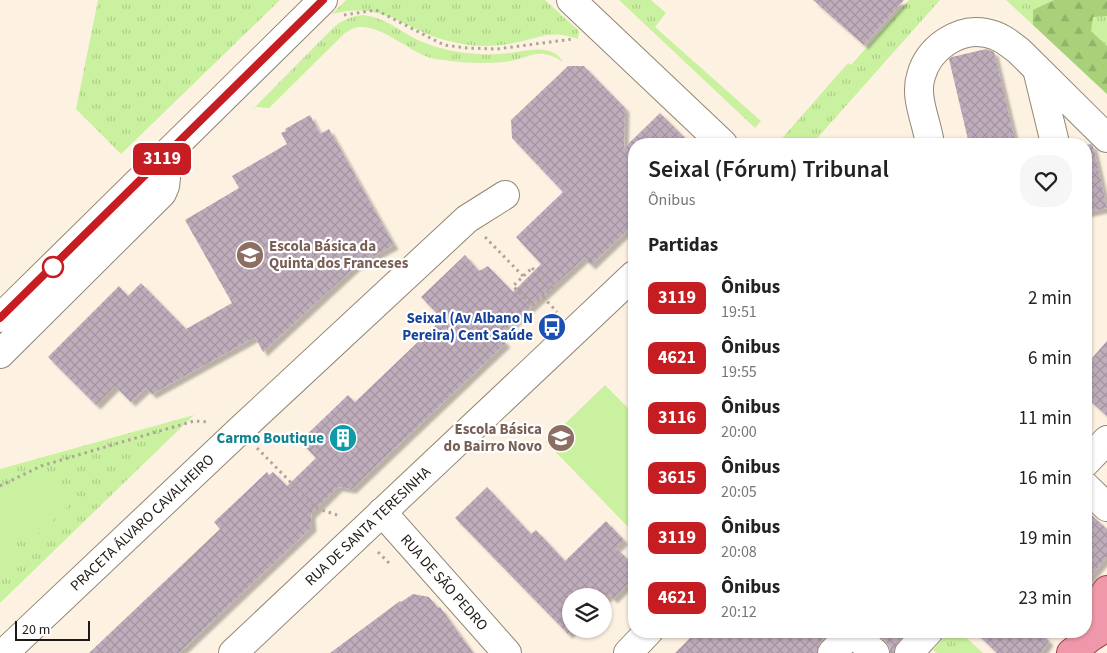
<!DOCTYPE html>
<html lang="pt">
<meta charset="utf-8">
<style>
:root{--surface:#fff;--page:#f6f6f6;--text:#222;--muted:#767676}
body{margin:0;font-family:"Source Sans 3",sans-serif;background:var(--page);color:var(--text);height:100vh;display:flex;flex-direction:column;font-size:19px;white-space:nowrap}
*{box-sizing:border-box;margin:0}
p{font-size:16px;color:var(--muted)}
.icon{flex:none;width:28px;height:28px;fill:none;stroke:currentColor;stroke-width:2;stroke-linecap:round;stroke-linejoin:round}
.map{position:relative;flex:1;overflow:hidden}
.sheet{position:absolute;left:628px;top:138px;width:464px;height:500px;display:flex;flex-direction:column;background:var(--surface);border-radius:20px;box-shadow:0 1px 4px #0004}
.sheet>*{flex:none}
.badge{padding:0 10px;border-radius:8px;font-size:18px;line-height:32px}
.fabs{position:absolute;left:562px;top:588px;display:grid;gap:10px}
.fabs a{display:grid;place-items:center;width:50px;height:50px;border-radius:50%;background:var(--surface);box-shadow:0 1px 4px #0004;font-size:25px}
.scale{position:absolute;left:15px;bottom:12px;width:75px;box-sizing:border-box;padding-left:5px;border:2px solid #1e1912;border-top:0;font-size:14px;line-height:18px;white-space:nowrap;color:#1e1912;-webkit-text-stroke:4px #fff;paint-order:stroke}
.map>.badge{position:absolute;translate:-50% -50%;box-shadow:0 0 0 2px #fff}
h2{padding:0 20px;font-size:19px;line-height:45px}
.round{display:grid;place-items:center;flex:none;width:52px;height:52px;border-radius:20px;background:var(--page)}
.head{display:flex;align-items:center;justify-content:space-between;height:85px;padding:0 20px}
h1{font-size:24px;font-weight:600;line-height:38px}
ul{padding:0;list-style:none}
li{display:flex;align-items:center;gap:15px;height:60px;padding:0 20px}
li div{flex:1}
li b{display:block;font-size:19px}
li em{font-style:normal}
li .badge{min-width:55px;font-weight:700;text-align:center}
.map>svg:first-child{display:block}
</style>
<div class="map">
<svg width="1107" height="653" viewBox="0 0 1107 653">
<defs>
<pattern id="grass-tufts" width="24" height="20" patternUnits="userSpaceOnUse" patternTransform="scale(1.25)"><rect width="24" height="20" fill="#caf19f"/><path d="M3 7l-1-3M5 7V3M7 7l1-3M15 17l-1-3M17 17v-4M19 17l1-3" fill="none" stroke="#adce88"/></pattern>
<pattern id="forest-firs" width="22" height="20" patternUnits="userSpaceOnUse" patternTransform="scale(1.25)"><rect width="22" height="20" fill="#a8d17a"/><path d="M5 1l3.5 6h-7zM16 11l3.5 6h-7z" fill="#90b368"/></pattern>
<pattern id="building-cross-hatch" width="8" height="8" patternUnits="userSpaceOnUse" patternTransform="scale(1.25)"><rect width="8" height="8" fill="#bfadbc"/><path d="M0 0l8 8M0 8l8-8" fill="none" stroke="#a494a1"/></pattern>
<filter id="shadow"><feDropShadow dx="4.5" dy="4.5" stdDeviation="1" flood-color="#0004"/></filter>
</defs>
<rect width="100%" height="100%" fill="#fdf2e2"/>
<path fill="url(#grass-tufts)" d="M98,0H280L121,154L76,109Z
M346,0H545L579,31L578,39C549,29 542,38 514,43C494,47 473,47 453,42C404,32 387,0 332,14Z
M619,0H651L666,13L655,27L761,121L755,128Z
M909,0H940L812,144H777L848,63L851,65Z
M1006,0H1107V94Z
M361,15C387,17 398,31 420,41C438,49 459,53 479,54C489,55 500,54 510,53C527,51 552,43 563,62C538,45 530,59 504,62C484,64 463,63 443,60C438,59 432,59 428,57C407,50 377,21 354,28C351,29 347,32 344,34L269,108L256,107L251,111L331,30C340,21 349,17 361,15Z
M194,415L0,603V469Z
M949,631H959L983,653H937L933,650Z"/>
<path fill="url(#forest-firs)" d="M1054,0H1107V16L1093,17L1091,31L1107,46V94L1033,25V10Z"/>
<path fill="#caf19f" d="M605,385L634,414V533L546,442Z
M39,470L70,504L34,538L27,530L6,549L13,557L0,569V505Z"/>
<path fill="url(#building-cross-hatch)" filter="url(#shadow)" d="M813,0H904L864,45Z
M986,49L994,52L1016,144H969L949,59L952,57Z
M568,66H584L625,108L624,148L660,113L691,144H634V224L591,265L584,258L499,336L506,343L352,489L338,487L311,514L312,527L179,653H89L220,529L214,522L267,472L269,475L273,472L287,486L316,458L300,441L348,395L355,402L442,319L421,297L465,255L479,271L488,266L513,292L541,264L516,237L563,192L512,138L511,120Z
M310,115L320,134L329,129L394,245L356,266L263,352L255,337L152,394L146,388L131,402L115,386L96,405L48,357L119,286L128,296L141,283L186,329L232,303L185,220L239,188L232,176L287,144L281,133L286,131L285,129Z
M1091,144L1093,146L1107,208L1085,213V145Z
M1107,341V416L1085,396V366Z
M487,487L531,534L536,530L565,561L606,521L624,540L616,548L634,565V578L613,599L609,595L604,600V596H571V629H574L568,634L455,518Z
M1085,509L1107,529V557L1085,583Z
M413,594L429,597L438,608L440,607L473,653H330L400,601L401,602Z
M697,631H831L820,643L817,653H675Z
M874,631H906L907,632L897,643L894,653H890V648L886,642Z
M974,631H1039L1049,641L1041,653H997Z"/>
<g fill="none" stroke-linecap="round" stroke-linejoin="round">
<defs>
<g id="minor">
<path d="M571,0L723,144"/>
<path d="M1037,69L1055,143"/>
<path d="M930,144C927,122 914,97 921,76C928,49 958,27 986,33C999,35 1009,43 1019,51L1107,138"/>
<path d="M0,318L323,0"/>
<path d="M0,354L162,193L165,186L169,152"/>
<path d="M1085,463L1107,440"/>
<path d="M1085,486L1107,507"/>
<path id="s1" d="M382,512L507,653"/>
<path d="M852,632L875,653"/>
<path id="s2" d="M4,653L240,430L467,219L505,195"/>
<path id="s3" d="M233,653L634,275"/>
<path d="M628,653L649,631"/>
<path d="M832,653L853,631"/>
<path d="M909,653L929,631"/>
</g>
<path id="major" d="M1085,622L1107,590
M1071,653L1091,637L1107,627"/>
</defs>
<use href="#minor" stroke="#928674" stroke-width="30"/>
<use href="#major" stroke="#9f3f50" stroke-width="30"/>
<path stroke="#aea598" stroke-width="3" stroke-dasharray="2.5 4" stroke-linecap="butt" d="M344,15L376,10L444,45L467,48L497,49L573,39
M485,237L523,276
M532,268L552,288L532,306L513,286Z
M543,297L557,312
M257,448L316,508L340,516
M0,486L41,466L122,442L194,421L209,422
M378,552L390,564"/>
<use href="#minor" stroke="#fff" stroke-width="28"/>
<use href="#major" stroke="#ef98aa" stroke-width="28"/>
</g>
<g fill="none" stroke-linecap="round" stroke-linejoin="round">
<defs>
<path id="line" d="M0,318L323,0"/>
</defs>
<use href="#line" stroke="#fff" stroke-width="11"/>
<use href="#line" stroke="#c61d23" stroke-width="8"/>
</g>
<defs>
<symbol id="school-disc" viewBox="-11 -11 22 22"><circle r="9.5" fill="#8d6e63" stroke="#fff"/><path d="M0-5L7-2L0 1L-7-2ZM-4 1L0 2.5L4 1V4Q0 6-4 4Z" fill="#fff"/></symbol>
<symbol id="bus-disc" viewBox="-11 -11 22 22"><circle r="9.5" fill="#1a4fb4" stroke="#fff"/><path d="M-5-6H5V4H4V6H2V4H-2V6H-4V4H-5ZM-3.5-4V0h7V-4ZM-3.5 1.2v1.5H-2V1.2ZM2 1.2v1.5H3.5V1.2Z" fill="#fff"/></symbol>
<symbol id="building-disc" viewBox="-11 -11 22 22"><circle r="9.5" fill="#0f9aa8" stroke="#fff"/><path d="M-4-6H4V6H1V3H-1V6H-4ZM-2.5-4.3h1.7v1.8h-1.7ZM.8-4.3h1.7v1.8H.8ZM-2.5-1h1.7V.8h-1.7ZM.8-1h1.7V.8H.8Z" fill="#fff"/></symbol>
</defs>
<g fill-rule="evenodd">
<use href="#school-disc" x="234" y="239" width="32" height="32"/>
<use href="#bus-disc" x="536" y="311" width="32" height="32"/>
<use href="#building-disc" x="327" y="422" width="32" height="32"/>
<use href="#school-disc" x="545" y="422" width="32" height="32"/>
</g>
<circle fill="#fff" stroke="#c61d23" stroke-width="2.5" cx="53" cy="267" r="10"/>
<g text-anchor="middle" stroke-width="4.5" stroke-linejoin="round" paint-order="stroke">
<g font-size="15" font-weight="bold" fill="#785e54" stroke="#fff" text-anchor="start">
<text x="269" y="251">Escola Básica da<tspan x="269" dy="17">Quinta dos Franceses</tspan></text>
<text x="542" y="434" text-anchor="end">Escola Básica<tspan x="542" dy="17">do Bairro Novo</tspan></text>
</g>
<g font-size="15" font-weight="bold" fill="#164399" stroke="#fff" text-anchor="end">
<text x="533" y="323">Seixal (Av Albano N<tspan x="533" dy="17">Pereira) Cent Saúde</tspan></text>
</g>
<g font-size="15" font-weight="bold" fill="#0d838f" stroke="#fff" text-anchor="end">
<text x="324" y="443">Carmo Boutique</text>
</g>
<g font-size="15" fill="#1e1912" stroke="#fff">
<text dy="5" stroke="none"><textPath href="#s2" startOffset="190">PRACETA ÁLVARO CAVALHEIRO</textPath></text>
<text dy="5" stroke="none"><textPath href="#s3" startOffset="185">RUA DE SANTA TERESINHA</textPath></text>
<text dy="5" stroke="none"><textPath href="#s1" startOffset="94">RUA DE SÃO PEDRO</textPath></text>
</g>
</g>
</svg>
<div class="fabs">
<a><svg class="icon" aria-label="layers" viewBox="0 0 24 24"><path d="M12 4l9 5-9 5-9-5zM3 14l9 5 9-5"/></svg></a>
</div>
<div class="scale">20 m</div>
<b class="badge" style="left:162px;top:159px;background:#c61d23;color:#fff">3119</b>
<section class="sheet">
<div class="head"><div><h1>Seixal (Fórum) Tribunal</h1><p>Ônibus</p></div><a class="round"><svg class="icon" aria-label="heart" viewBox="0 0 24 24"><path d="M12 20l-8-8c-3-5 5-10 8-4 3-6 11-1 8 4z"/></svg></a></div>
<h2>Partidas</h2>
<ul>
<li><span class="badge" style="background:#c61d23;color:#fff">3119</span><div><b>Ônibus</b><p>19:51</p></div><em>2 min</em></li>
<li><span class="badge" style="background:#c61d23;color:#fff">4621</span><div><b>Ônibus</b><p>19:55</p></div><em>6 min</em></li>
<li><span class="badge" style="background:#c61d23;color:#fff">3116</span><div><b>Ônibus</b><p>20:00</p></div><em>11 min</em></li>
<li><span class="badge" style="background:#c61d23;color:#fff">3615</span><div><b>Ônibus</b><p>20:05</p></div><em>16 min</em></li>
<li><span class="badge" style="background:#c61d23;color:#fff">3119</span><div><b>Ônibus</b><p>20:08</p></div><em>19 min</em></li>
<li><span class="badge" style="background:#c61d23;color:#fff">4621</span><div><b>Ônibus</b><p>20:12</p></div><em>23 min</em></li>
</ul>
</section>
</div>
